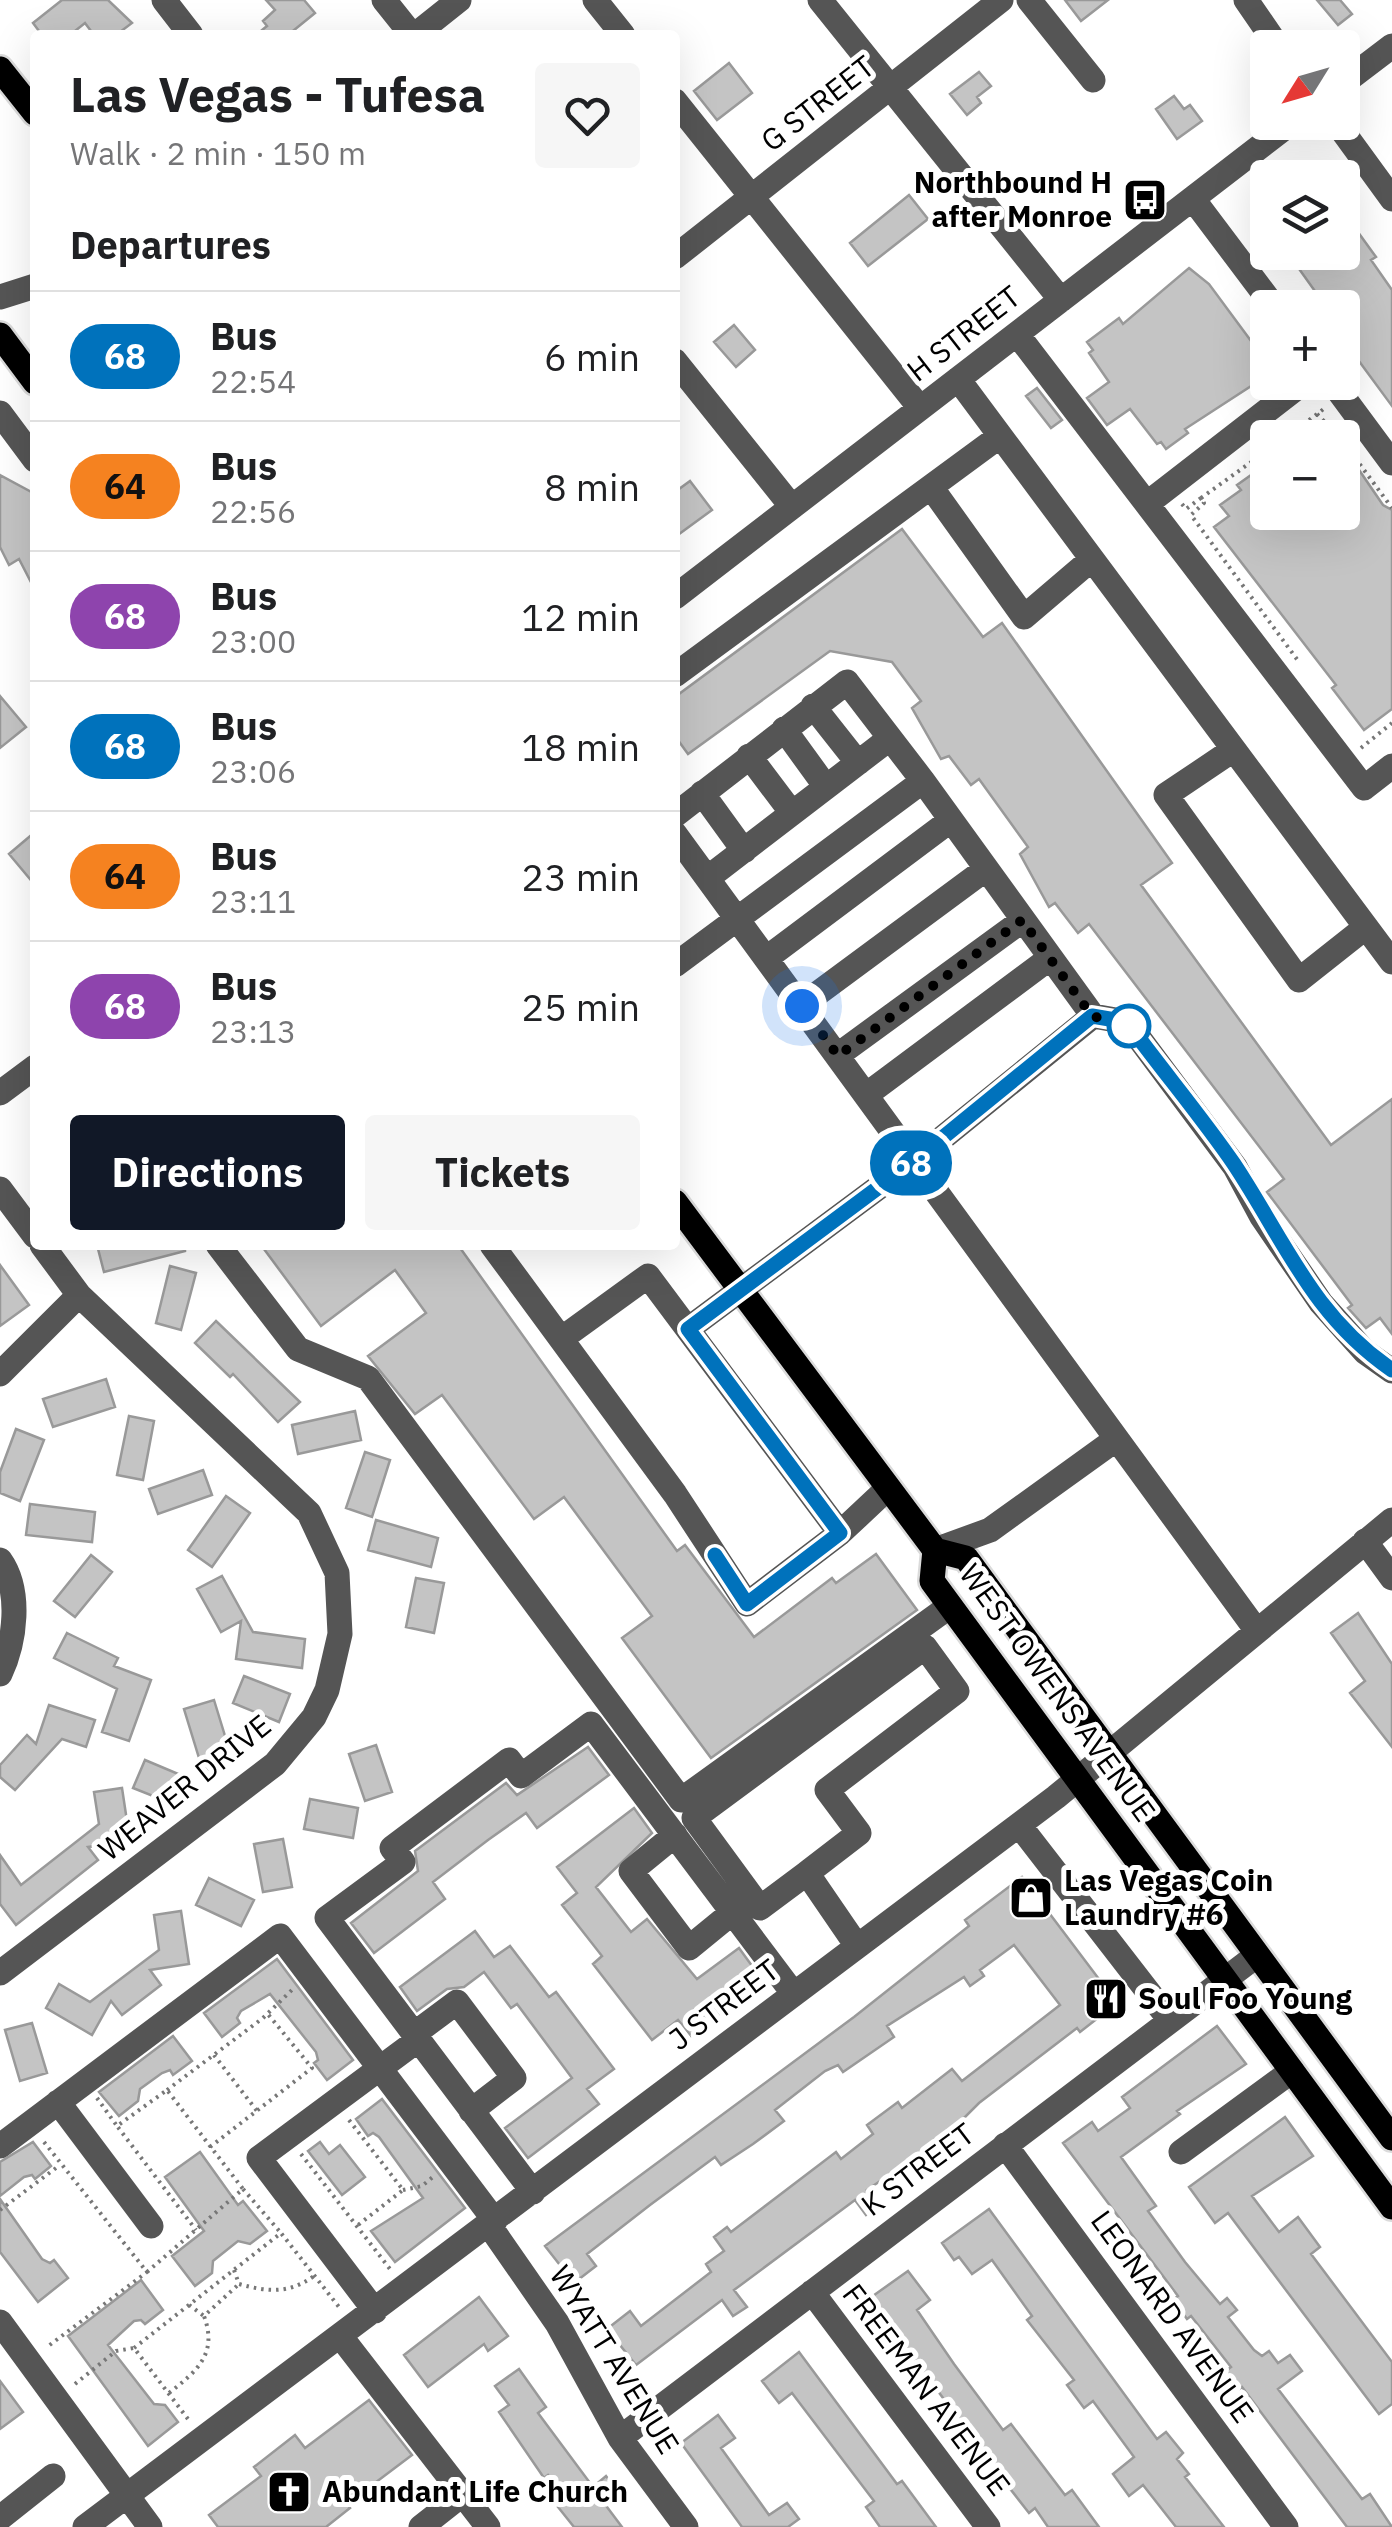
<!DOCTYPE html>
<meta charset="utf-8">
<style>
:root{--surface:#fff;--page:#f6f6f6;--text:#202124;--muted:#757577;--line:#e0e0e0;--accent:#111827}
body{margin:0;font-family:"IBM Plex Sans",sans-serif;background:var(--page);color:var(--text);height:100vh;display:flex;flex-direction:column;font-size:38px;white-space:nowrap}
*{box-sizing:border-box;margin:0}
p{font-size:32px;color:var(--muted)}
.icon{flex:none;width:55px;height:55px;fill:none;stroke:currentColor;stroke-width:2;stroke-linecap:round;stroke-linejoin:round}
.map{position:relative;flex:1;overflow:hidden}
.sheet{position:absolute;left:30px;top:30px;width:650px;height:1220px;display:flex;flex-direction:column;background:var(--surface);border-radius:10px;box-shadow:0 10px 40px #0002}
.sheet>*{flex:none}
.badge{padding:0 20px;border-radius:32px;font-size:35px;line-height:65px}
.needle{width:65px;rotate:233deg}
.buttons{position:absolute;left:1250px;top:30px;display:grid;gap:20px}
.buttons a{display:grid;place-items:center;width:110px;height:110px;border-radius:10px;background:var(--surface);box-shadow:0 10px 40px #0002;font-size:50px}
.you{position:absolute;width:50px;height:50px;margin:-25px;border:8px solid #fff;border-radius:50%;background:#1a73e8;box-shadow:0 0 0 15px #1a73e833}
.map>.badge{position:absolute;translate:-50% -50%;box-shadow:0 0 0 5px #fff}
h2{padding:0 40px;font-size:38px;line-height:90px}
.round{display:grid;place-items:center;flex:none;width:105px;height:105px;border-radius:10px;background:var(--page)}
.head{display:flex;align-items:center;justify-content:space-between;height:170px;padding:0 40px}
h1{font-size:48px;font-weight:700;line-height:75px}
.action{display:flex;gap:20px;margin-top:auto;padding:20px 40px}
.action a{flex:1;height:115px;border-radius:10px;background:var(--accent);color:#fff;font-size:40px;font-weight:700;line-height:115px;text-align:center}
.action a+a{background:var(--page);color:var(--text)}
ul{padding:0;list-style:none}
li{display:flex;align-items:center;gap:30px;height:130px;padding:0 40px;border-top:2px solid var(--line)}
li div{flex:1}
li b{display:block;font-size:38px}
li em{font-style:normal}
li .badge{min-width:110px;font-weight:700;text-align:center}
.map>svg:first-child{display:block}
</style>
<div class="map">
<svg width="1392" height="2527" viewBox="0 0 1392 2527">
<rect width="100%" height="100%" fill="#fff"/>
<path fill="#c4c4c4" stroke="#999" stroke-width="2.5" d="M62,0H108L132,23L116,35H94L85,23L70,35H42L33,23Z
M266,0H304L315,13L288,35H256L267,26L263,21L275,10Z
M1065,0H1108L1081,21Z
M1317,0H1340L1352,14L1338,25Z
M729,63L752,93L717,120L694,91Z
M979,72L991,86L977,97L981,103L967,115L950,94Z
M1174,96L1184,109L1190,105L1202,121L1177,139L1156,109Z
M909,195L928,219L868,266L850,243Z
M1342,210L1376,257L1371,260L1392,290V406L1342,338V308H1327L1292,259L1301,252H1342Z
M1189,268L1209,284L1268,364V375L1185,429L1188,433L1166,449L1161,442L1157,444L1130,409L1107,425L1087,398L1109,382L1089,353L1093,350L1087,342L1119,318L1123,324Z
M734,325L755,350L736,367L714,342Z
M1037,388L1062,420L1051,428L1026,396Z
M1342,445L1383,505L1392,510V709L1364,730L1332,688L1336,685L1214,527L1229,516L1220,505L1241,490L1237,485L1268,463V512H1342Z
M0,475L35,494V590L19,559L9,565L0,547Z
M690,481L712,510L675,537V492Z
M902,529L983,637L1002,623L1172,863L1141,885L1331,1145L1392,1099V1334L1380,1318L1366,1328L1348,1308L1352,1305L1267,1192L1284,1179L1089,924L1078,933L1055,903L1049,907L1020,854L1028,847L979,779L971,785L949,756L941,759L912,708L921,701L892,662L830,651L688,754L675,736V697Z
M0,696L26,727L0,748Z
M35,832V885L9,854Z
M97,1245H185V1251L104,1272Z
M261,1245H458L677,1551L685,1545L754,1637L832,1578L836,1583L876,1554L917,1610L711,1758L622,1638L652,1616L564,1497L534,1519L442,1395L415,1414L368,1356L426,1313L395,1270L321,1326Z
M0,1265L29,1305L0,1326Z
M170,1266L196,1273L181,1330L156,1323Z
M216,1321L300,1402L278,1422L233,1374L230,1377L195,1343Z
M106,1379L115,1407L53,1427L43,1399Z
M355,1411L361,1440L298,1454L292,1425Z
M129,1416L154,1421L143,1480L117,1475Z
M16,1429L44,1440L20,1501L0,1493V1472Z
M365,1452L390,1460L372,1517L346,1508Z
M203,1470L212,1495L158,1514L149,1489Z
M226,1496L250,1513L212,1567L188,1550Z
M30,1504L95,1512L92,1542L26,1535Z
M376,1520L438,1538L431,1567L368,1550Z
M91,1555L112,1572L75,1617L54,1601Z
M222,1576L253,1632L305,1639L302,1668L236,1659L241,1621L221,1632L197,1589Z
M416,1578L444,1583L434,1633L406,1627Z
M1358,1613L1392,1664V1747L1350,1693L1365,1681L1331,1633Z
M67,1633L118,1658L114,1666L151,1680L129,1741L102,1732L117,1689L54,1658Z
M244,1676L290,1694L279,1722L233,1703Z
M214,1700L233,1762L203,1771L184,1709Z
M49,1705L95,1720L86,1747L62,1739L15,1790L0,1777V1765L27,1735L36,1744Z
M376,1745L392,1792L365,1801L349,1754Z
M588,1747L609,1775L537,1828L526,1813L488,1840L433,1882L445,1899L374,1953L351,1923L418,1871L415,1851L506,1783L517,1795Z
M145,1760L190,1779L178,1806L133,1788Z
M122,1788L130,1841L88,1847L98,1860L16,1925L0,1904V1855L21,1885L99,1824L94,1792Z
M310,1799L358,1808L353,1838L304,1829Z
M634,1808L652,1833L596,1887L631,1932L647,1919L697,1979L739,1948L763,1981L691,2036L678,2020L652,2040L593,1964L602,1956L562,1905L577,1893L557,1867Z
M283,1839L292,1887L263,1892L254,1844Z
M1022,1877L1117,2003L1080,2032L1077,2028L979,2103L946,2136L867,2190L879,2205L866,2215L855,2200L734,2290L747,2307L733,2316L722,2300L636,2365L607,2329L630,2311L641,2326L711,2272L706,2264L724,2251L714,2237L727,2227L731,2232L836,2152L841,2159L873,2134L867,2125L898,2102L902,2108L952,2069L962,2081L1060,2005L1014,1945L980,1970L984,1976L970,1986L964,1977L887,2026L894,2037L843,2072L838,2065L825,2071L775,2110L784,2121L753,2144L721,2165L715,2157L650,2205L587,2254L596,2266L574,2283L545,2246L854,2017L969,1926L965,1920Z
M209,1878L254,1900L241,1926L196,1905Z
M181,1911L189,1964L150,1970L161,1985L122,2015L111,2001L92,2035L46,2008L59,1984L90,2002L159,1950L154,1915Z
M475,1931L494,1957L510,1946L549,1997L556,1992L614,2069L587,2089L599,2104L528,2158L505,2128L572,2078L517,2004L511,2008L484,1972L464,1987L447,1989L417,2011L400,1987Z
M277,1959L353,2060L327,2080L314,2063L318,2060L316,2052L270,1994L241,2011L237,2018L240,2023L222,2037L204,2013Z
M32,2023L47,2073L20,2081L5,2030Z
M1217,2026L1246,2064L1177,2111L1180,2114L1121,2157L1156,2206L1148,2211L1185,2262L1220,2304L1227,2298L1237,2310L1228,2317L1254,2350L1262,2356L1269,2351L1278,2363L1290,2355L1302,2371L1278,2389L1362,2499L1370,2494L1392,2527H1347L1242,2387L1223,2401L1210,2383L1231,2367L1191,2316L1187,2319L1173,2300L1178,2296L1063,2143L1092,2122L1098,2131L1130,2108L1122,2097Z
M173,2036L192,2061L173,2075L170,2070L162,2073L140,2089L138,2101L119,2116L99,2092Z
M382,2099L465,2208L395,2262L371,2231L423,2198L379,2137L373,2133L368,2136L356,2119Z
M1285,2117L1313,2156L1252,2196L1279,2232L1298,2217L1320,2247L1311,2254L1392,2362V2404L1379,2414L1228,2213L1215,2223L1189,2187Z
M33,2142L51,2166L35,2179L32,2175L24,2177L0,2196V2162Z
M320,2142L329,2154L340,2145L365,2177L342,2195L308,2151Z
M200,2152L238,2205L243,2201L267,2231L250,2244L238,2241L213,2261L212,2273L195,2286L172,2256L204,2231L165,2177Z
M0,2199L42,2259L50,2263L54,2260L68,2278L38,2302L0,2252Z
M989,2209L1157,2439L1166,2432L1183,2453L1177,2459L1189,2474L1185,2477L1224,2527H1176L1143,2485L1129,2496L1113,2474L1134,2457L1093,2401L1084,2408L1067,2385L1074,2380L1027,2320L1032,2316L992,2260L972,2274L959,2257L954,2260L942,2243Z
M908,2271L930,2300L917,2310L954,2364L1003,2430L1011,2424L1065,2495L1072,2490L1099,2527H1048L1035,2508L1029,2513L997,2472L870,2298Z
M141,2280L163,2310L145,2324L141,2320L134,2321L108,2345L154,2404L165,2405L178,2422L148,2446L68,2336Z
M479,2297L508,2336L488,2351L484,2344L428,2387L404,2355Z
M799,2352L897,2484L902,2481L936,2527H880L866,2507L874,2501L792,2393L779,2403L762,2381Z
M519,2369L546,2407L538,2413L593,2487L606,2476L618,2492L604,2503L622,2527H574L558,2507L567,2500L548,2475L544,2478L499,2412L509,2405L495,2386Z
M0,2381L23,2412L0,2429Z
M369,2400L412,2455L347,2504L350,2508L326,2527H218L209,2515L261,2476L254,2467L295,2435L305,2448Z
M718,2415L735,2438L721,2448L769,2515L787,2503L799,2519L788,2527H742L681,2443Z"/>
<g fill="none" stroke-linecap="round" stroke-linejoin="round">
<defs>
<path id="major" d="M0,69L35,113
M0,335L35,382
M675,1202L935,1550L966,1558L1392,2138
M935,1550L932,1581L1392,2207"/>
</defs>
<use href="#major" stroke="#dbdbdb" stroke-width="30"/>
<path stroke="#777" stroke-width="4" stroke-dasharray="2.5 5" stroke-linecap="butt" d="M1317,414L1340,438
M1285,438L1325,408
M1342,440L1392,508
M1201,498L1268,450
M1182,504L1186,509L1201,498L1204,503L1191,515L1299,662
M1361,748L1392,723
M214,2055L257,2111
M167,2090L263,2018L294,1988
M97,2098L117,2126
M349,2120L403,2190L358,2225
M44,2142L147,2272L47,2347
M210,2147L312,2068L267,2013
M301,2154L390,2269
M243,2189L281,2233
M403,2190L422,2186L434,2176
M0,2210L60,2165
M234,2270L239,2284C268,2292 289,2294 314,2276
M147,2272L243,2189L167,2090L117,2126L196,2230
M189,2305L204,2316
M134,2348L281,2233L339,2307
M75,2384L116,2351L134,2348L188,2419
M169,2393C197,2371 218,2354 204,2316L239,2284"/>
<path stroke="#555" stroke-width="25" d="M164,0L191,35
M384,0L412,35
M595,0L623,35
M820,0L1061,300
M1029,0L1093,80
M1246,0L1279,48
M415,35L459,0
M1342,84L1392,46
M675,101L920,408
M1336,122L1392,199
M1193,199L1275,308
M675,257L1001,0
M0,297L35,286
M1017,334L1364,788L1392,766
M675,361L792,507
M958,379L1392,962
M1332,382L1392,463
M0,413L35,460
M931,487L1024,617L1092,559
M1148,503L1304,382
M675,597L1292,122
M675,675L1000,436
M813,706L858,763
M784,729L826,787
M1233,750L1166,795L1299,980L1366,927
M749,756L792,813
M702,793L744,851
M675,815L847,682L923,781
M675,834L1257,1631
M709,877L889,739
M768,957L951,820
M675,965L923,781L1093,1016L1127,1022L1235,1167L1262,1217L1321,1303L1365,1352L1392,1371
M802,1005L986,869
M838,1055L1023,920
M0,1093L35,1067
M866,1095L1050,958
M0,1189L35,1236
M218,1245L298,1349L368,1378L681,1800L950,1606
M492,1245L675,1494L747,1604L840,1533L888,1488
M688,1329L914,1161L1093,1016
M561,1339L648,1276L840,1533
M0,1374L79,1295
M1365,1541L1392,1578
M935,1550L990,1530L1115,1440
M0,1560C22,1591 15,1642 0,1674
M1019,1825L1170,2020
M675,1835L631,1871L689,1948L733,1912
M807,1873L859,1833L827,1790L957,1691L925,1647L694,1818L760,1908L807,1873L857,1946
M0,1973L275,1764L314,1717L327,1690L340,1634L337,1573L309,1513L79,1295L42,1245
M414,2034L457,2002L514,2078L471,2111
M58,2102L151,2226
M1005,2145L1286,2527
M0,2146L280,1936L495,2221
M1181,2152L1292,2071
M533,2192L327,1918L403,1862L392,1848L509,1760L521,1776L591,1724L793,1993
M489,2225L557,2323L620,2438L686,2527
M812,2292L988,2527
M375,2311L259,2158L418,2040
M0,2322L150,2527
M341,2337L488,2527
M620,2438L1256,1956
M0,2518L53,2476
M85,2527L1056,1797L1392,1520
M421,2527L463,2494"/>
<use href="#major" stroke="#000" stroke-width="25"/>
</g>
<g fill="none" stroke-linecap="round" stroke-linejoin="round">
<defs>
<path id="line" d="M715,1555L747,1604L840,1533L688,1329L914,1161L1092,1016L1127,1022C1162,1070 1201,1116 1234,1164C1285,1241 1312,1315 1392,1370"/>
</defs>
<use href="#line" stroke="#fff" stroke-width="22"/>
<use href="#line" stroke="#0072bc" stroke-width="15"/>
<path stroke="#000" stroke-width="10" stroke-dasharray="0 18" d="M802,1006L838,1056L1022,920L1092,1016L1129,1026"/>
</g>
<defs>
<symbol id="bus-square" viewBox="-11 -11 22 22"><rect x="-9" y="-9" width="18" height="18" rx="4" fill="#000" stroke="#fff"/><path d="M-5-6H5V4H4V6H2V4H-2V6H-4V4H-5ZM-3.5-4V0h7V-4ZM-3.5 1.2v1.5H-2V1.2ZM2 1.2v1.5H3.5V1.2Z" fill="#fff"/></symbol>
<symbol id="shop-square" viewBox="-11 -11 22 22"><rect x="-9" y="-9" width="18" height="18" rx="4" fill="#000" stroke="#fff"/><path d="M-5-2.5h2.3a2.7 3.5 0 0 1 5.4 0H5L5.5 6h-11ZM-1.5-2.5h3a1.5 2.3 0 0 0-3 0Z" fill="#fff"/></symbol>
<symbol id="restaurant-square" viewBox="-11 -11 22 22"><rect x="-9" y="-9" width="18" height="18" rx="4" fill="#000" stroke="#fff"/><path d="M-5-6h1v4h1v-4h1v4h1v-4h1v5L-1.5 .5V6h-2V.5L-5-1ZM5-6V6H3V1.5H1.5Q1.5-4 5-6Z" fill="#fff"/></symbol>
<symbol id="church-square" viewBox="-11 -11 22 22"><rect x="-9" y="-9" width="18" height="18" rx="4" fill="#000" stroke="#fff"/><path d="M-1.2-6h2.4v3.5h3.3v2.4h-3.3V6h-2.4V-.1h-3.3v-2.4h3.3Z" fill="#fff"/></symbol>
</defs>
<g fill-rule="evenodd">
<use href="#bus-square" x="1120" y="175" width="50" height="50"/>
<use href="#shop-square" x="1006" y="1873" width="50" height="50"/>
<use href="#restaurant-square" x="1081" y="1974" width="50" height="50"/>
<use href="#church-square" x="264" y="2467" width="50" height="50"/>
</g>
<circle fill="#fff" stroke="#0072bc" stroke-width="5" cx="1129" cy="1026" r="20"/>
<g text-anchor="middle" stroke-width="10" stroke-linejoin="round" paint-order="stroke">
<g font-size="30" fill="#000" stroke="#fff">
<text transform="translate(818 104) rotate(-38)" y="10">G STREET</text>
<text transform="translate(964 334) rotate(-38)" y="10">H STREET</text>
<text transform="translate(1057 1693) rotate(54)" y="10">WEST OWENS AVENUE</text>
<text transform="translate(185 1788) rotate(-39)" y="10">WEAVER DRIVE</text>
<text transform="translate(724 2005) rotate(-37)" y="10">J STREET</text>
<text transform="translate(918 2170) rotate(-37)" y="10">K STREET</text>
<text transform="translate(1172 2317) rotate(54)" y="10">LEONARD AVENUE</text>
<text transform="translate(614 2360) rotate(58)" y="10">WYATT AVENUE</text>
<text transform="translate(926 2390) rotate(53)" y="10">FREEMAN AVENUE</text>
</g>
<g font-size="30" font-weight="bold" fill="#000" stroke="#fff" text-anchor="start">
<text x="1112" y="193" text-anchor="end">Northbound H<tspan x="1112" dy="34">after Monroe</tspan></text>
<text x="1064" y="1891">Las Vegas Coin<tspan x="1064" dy="34">Laundry #6</tspan></text>
<text x="1138" y="2009">Soul Foo Young</text>
<text x="322" y="2502">Abundant Life Church</text>
</g>
</g>
</svg>
<div class="buttons">
<a><svg class="needle" viewBox="-14 -14 28 28"><path d="M0-13l5 13h-10z" fill="#e53935"/><path d="M0 13l5-13h-10z" fill="#757577"/></svg></a>
<a><svg class="icon" aria-label="layers" viewBox="0 0 24 24"><path d="M12 4l9 5-9 5-9-5zM3 14l9 5 9-5"/></svg></a>
<a>+</a>
<a>−</a>
</div>
<div class="you" style="left:802px;top:1006px"></div>
<b class="badge" style="left:911px;top:1163px;background:#0072bc;color:#fff">68</b>
<section class="sheet">
<div class="head"><div><h1>Las Vegas - Tufesa</h1><p>Walk · 2 min · 150 m</p></div><a class="round"><svg class="icon" aria-label="heart" viewBox="0 0 24 24"><path d="M12 20l-8-8c-3-5 5-10 8-4 3-6 11-1 8 4z"/></svg></a></div>
<h2>Departures</h2>
<ul>
<li><span class="badge" style="background:#0072bc;color:#fff">68</span><div><b>Bus</b><p>22:54</p></div><em>6 min</em></li>
<li><span class="badge" style="background:#f58220;color:#111">64</span><div><b>Bus</b><p>22:56</p></div><em>8 min</em></li>
<li><span class="badge" style="background:#8e44ad;color:#fff">68</span><div><b>Bus</b><p>23:00</p></div><em>12 min</em></li>
<li><span class="badge" style="background:#0072bc;color:#fff">68</span><div><b>Bus</b><p>23:06</p></div><em>18 min</em></li>
<li><span class="badge" style="background:#f58220;color:#111">64</span><div><b>Bus</b><p>23:11</p></div><em>23 min</em></li>
<li><span class="badge" style="background:#8e44ad;color:#fff">68</span><div><b>Bus</b><p>23:13</p></div><em>25 min</em></li>
</ul>
<div class="action"><a>Directions</a><a>Tickets</a></div>
</section>
</div>
